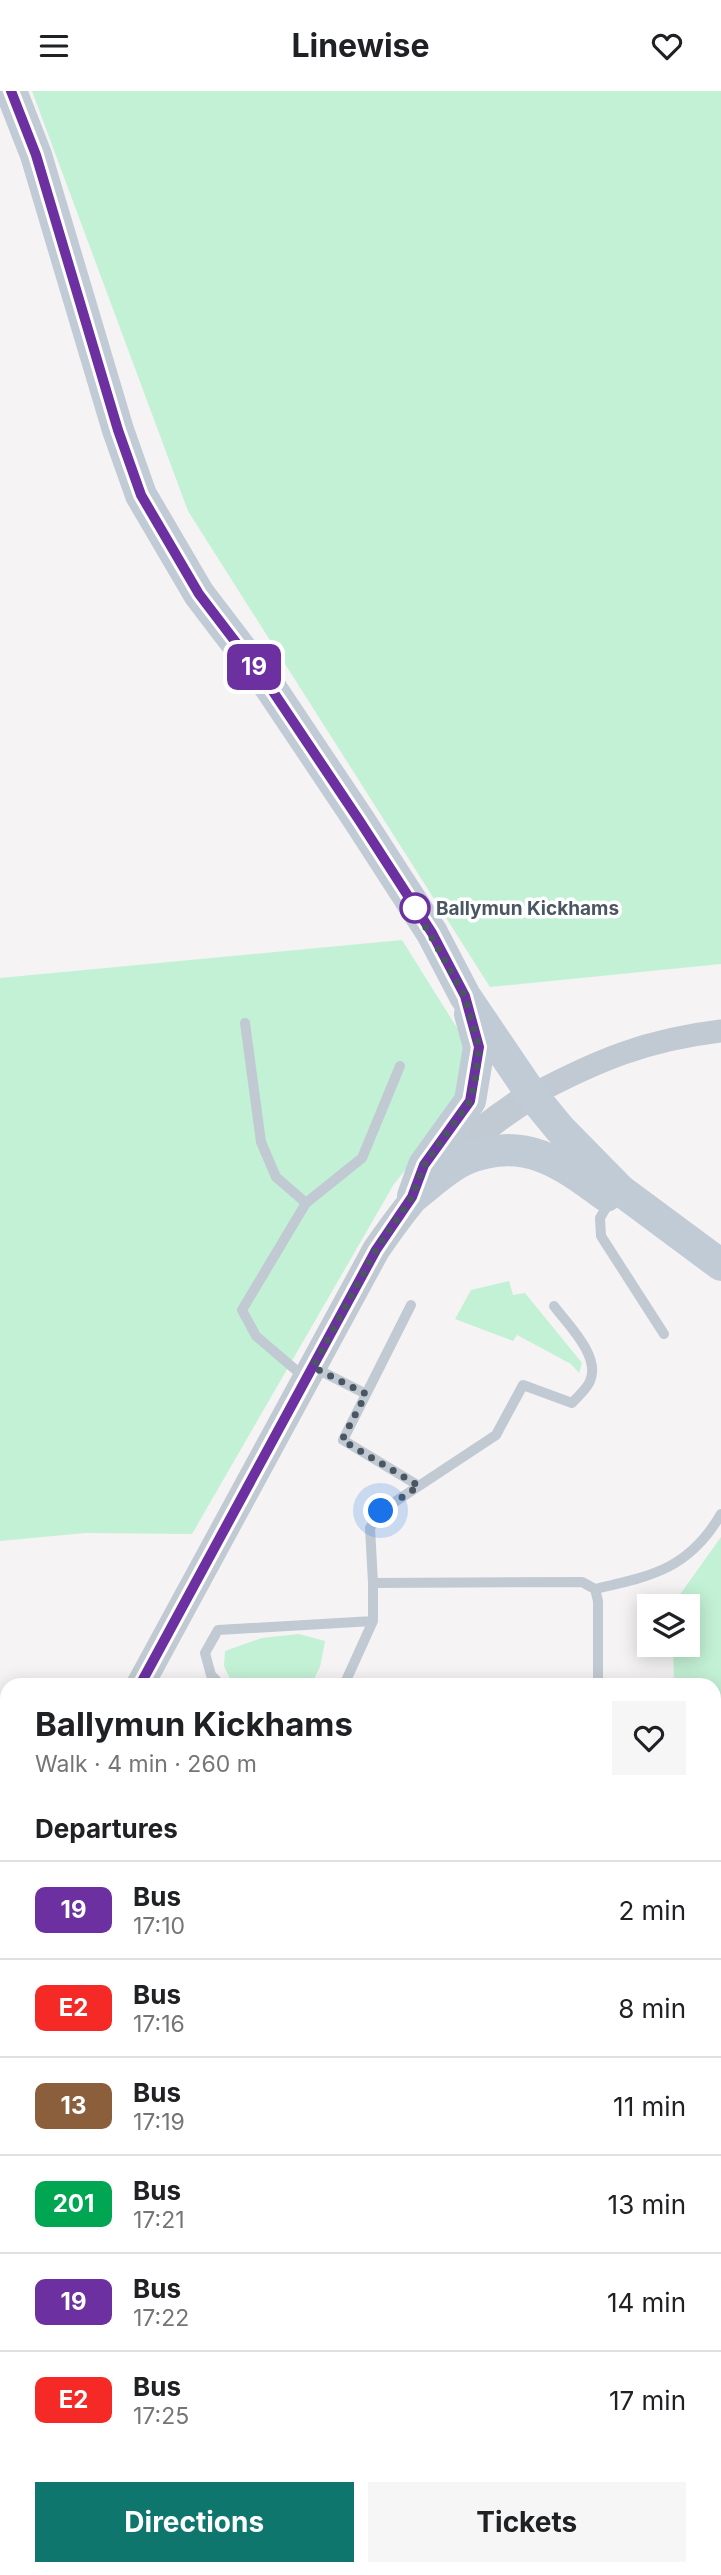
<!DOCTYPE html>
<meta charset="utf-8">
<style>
:root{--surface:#fff;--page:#f6f6f6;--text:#202124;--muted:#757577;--line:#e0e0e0;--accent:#0f766e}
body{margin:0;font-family:Inter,sans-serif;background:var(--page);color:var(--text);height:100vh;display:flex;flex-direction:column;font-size:26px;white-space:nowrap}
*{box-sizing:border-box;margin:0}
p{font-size:23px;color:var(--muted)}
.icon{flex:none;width:38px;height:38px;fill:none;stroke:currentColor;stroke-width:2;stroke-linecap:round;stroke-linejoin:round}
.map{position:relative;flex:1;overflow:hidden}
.side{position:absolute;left:0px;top:1587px;width:721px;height:898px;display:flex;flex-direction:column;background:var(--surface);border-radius:21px 21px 0 0;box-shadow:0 4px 18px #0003}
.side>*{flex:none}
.badge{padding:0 14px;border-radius:10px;font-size:24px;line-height:46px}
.tools{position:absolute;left:637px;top:1503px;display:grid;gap:14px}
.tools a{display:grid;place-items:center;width:63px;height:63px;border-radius:0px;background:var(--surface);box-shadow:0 4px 18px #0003;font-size:35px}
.you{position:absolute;width:35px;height:35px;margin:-18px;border:5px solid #fff;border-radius:50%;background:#1a73e8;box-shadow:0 0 0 10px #1a73e833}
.map>.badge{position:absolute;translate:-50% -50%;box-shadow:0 0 0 4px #fff}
h2{padding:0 35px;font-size:26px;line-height:63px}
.round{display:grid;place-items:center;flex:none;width:74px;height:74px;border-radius:0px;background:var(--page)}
.overview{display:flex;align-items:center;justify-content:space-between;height:119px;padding:0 35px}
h1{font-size:33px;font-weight:700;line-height:52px}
.primary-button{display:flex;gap:14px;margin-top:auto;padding:14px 35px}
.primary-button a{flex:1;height:80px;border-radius:0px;background:var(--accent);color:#fff;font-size:28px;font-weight:700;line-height:80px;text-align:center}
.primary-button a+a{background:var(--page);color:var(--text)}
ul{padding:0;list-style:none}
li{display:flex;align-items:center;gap:21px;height:98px;padding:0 35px;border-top:2px solid var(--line)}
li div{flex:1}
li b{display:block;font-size:26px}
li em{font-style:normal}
li .badge{min-width:77px;font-weight:700;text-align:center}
header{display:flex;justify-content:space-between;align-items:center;height:91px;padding:0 35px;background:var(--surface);font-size:32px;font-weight:700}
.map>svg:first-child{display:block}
</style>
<header><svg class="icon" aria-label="menu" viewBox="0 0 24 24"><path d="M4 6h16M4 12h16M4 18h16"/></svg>Linewise<svg class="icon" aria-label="heart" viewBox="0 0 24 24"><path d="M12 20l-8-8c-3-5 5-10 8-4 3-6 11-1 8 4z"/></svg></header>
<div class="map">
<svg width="721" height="2484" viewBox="0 0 721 2484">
<rect width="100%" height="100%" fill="#f5f3f3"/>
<path fill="#c3f1d5" d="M32,0H721V873L490,896L188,420Z
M402,849L459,940L470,966L466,1004L394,1093L192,1443L85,1442L0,1450V887Z
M509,1190L513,1204L525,1202L582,1272L579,1282L571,1273L517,1244L513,1250L455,1228L471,1199Z
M721,1446V2056L714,2039V1594H674L673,1554H688V1516H671Z
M299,1543L325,1550L320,1576L311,1594H233L224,1575L225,1560L262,1547Z
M7,1814V2459L0,2461V1815Z
M721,2433V2484H617L629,2478H714V2436Z"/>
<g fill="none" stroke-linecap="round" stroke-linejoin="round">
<path stroke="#d5d6d8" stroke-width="54" d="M449,2484L456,2478"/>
<path stroke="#d5d6d8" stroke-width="135" d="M714,2340L721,2338
M237,2484L257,2478"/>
<path stroke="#c1cad2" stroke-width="10" d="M245,932L261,1051L276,1086L306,1112
M610,1110L600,1127L601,1145L664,1243
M411,1214L343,1349L419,1395
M554,1215C568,1234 601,1265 590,1290C587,1298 578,1305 572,1312L523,1294L496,1344L381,1420L370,1437L373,1492L582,1491L595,1498L598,1510V1594
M313,1276L366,1303
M304,1286L256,1245L242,1219L306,1112L362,1067L400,975
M595,1498C652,1485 689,1478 721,1423
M221,1594L211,1584L205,1562L218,1539L373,1530
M344,1594L373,1530V1492
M714,1717L721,1712
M0,2040L7,2038"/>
<path stroke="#c1cad2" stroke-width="23" d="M532,1004C598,969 646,949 721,940"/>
<path stroke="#c1cad2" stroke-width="28" d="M140,1594L376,1159C421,1093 464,1046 532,1004
M0,1771L7,1764"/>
<path stroke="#c1cbd6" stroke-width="32" d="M11,0L36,64L118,339L141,404L199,503L270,596L359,729L432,842L465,905L532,1004L560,1038L620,1099L721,1174
M413,1105L424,1074L470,1010L479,956L470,923
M413,1106C429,1094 447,1076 466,1068C523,1044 562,1072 606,1105"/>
</g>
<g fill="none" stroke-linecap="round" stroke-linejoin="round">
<defs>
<path id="line" d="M11,0L36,64L118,339L141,404L199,503L270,596L359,729L432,842L465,905L479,956L470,1010L424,1074L412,1106L376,1159L140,1594"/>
</defs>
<use href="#line" stroke="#fff" stroke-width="16"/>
<use href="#line" stroke="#6c30a1" stroke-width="10"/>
<path stroke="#4a5661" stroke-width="7" stroke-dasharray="0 12.6" d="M381,1420L419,1395L342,1349L366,1303L313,1276L376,1159L412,1106L424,1074L470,1010L476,984L479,956L465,905L415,817"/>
</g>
<circle fill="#fff" stroke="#6c30a1" stroke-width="3.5" cx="415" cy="817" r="14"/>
<g text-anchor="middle" stroke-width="7" stroke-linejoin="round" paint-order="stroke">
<g font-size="19" font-weight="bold" fill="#4a5661" stroke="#fff" text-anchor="start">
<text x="436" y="824">Ballymun Kickhams</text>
</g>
</g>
</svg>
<div class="tools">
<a><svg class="icon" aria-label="layers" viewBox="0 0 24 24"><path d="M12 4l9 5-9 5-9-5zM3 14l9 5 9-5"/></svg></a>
</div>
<div class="you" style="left:381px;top:1420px"></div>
<b class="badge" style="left:254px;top:576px;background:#6c30a1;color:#fff">19</b>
<section class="side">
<div class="overview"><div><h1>Ballymun Kickhams</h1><p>Walk · 4 min · 260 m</p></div><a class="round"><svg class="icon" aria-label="heart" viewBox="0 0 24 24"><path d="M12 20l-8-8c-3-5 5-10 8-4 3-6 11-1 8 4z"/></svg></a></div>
<h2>Departures</h2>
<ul>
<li><span class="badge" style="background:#6c30a1;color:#fff">19</span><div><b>Bus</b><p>17:10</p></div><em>2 min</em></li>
<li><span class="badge" style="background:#f52a26;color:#fff">E2</span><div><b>Bus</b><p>17:16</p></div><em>8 min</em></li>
<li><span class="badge" style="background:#8b5e3c;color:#fff">13</span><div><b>Bus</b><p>17:19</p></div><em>11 min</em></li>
<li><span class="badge" style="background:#00a651;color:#fff">201</span><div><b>Bus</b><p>17:21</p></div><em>13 min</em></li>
<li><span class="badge" style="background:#6c30a1;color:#fff">19</span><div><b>Bus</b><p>17:22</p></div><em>14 min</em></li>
<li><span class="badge" style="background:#f52a26;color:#fff">E2</span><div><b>Bus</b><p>17:25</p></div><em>17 min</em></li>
</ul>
<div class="primary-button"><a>Directions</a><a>Tickets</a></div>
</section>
</div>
